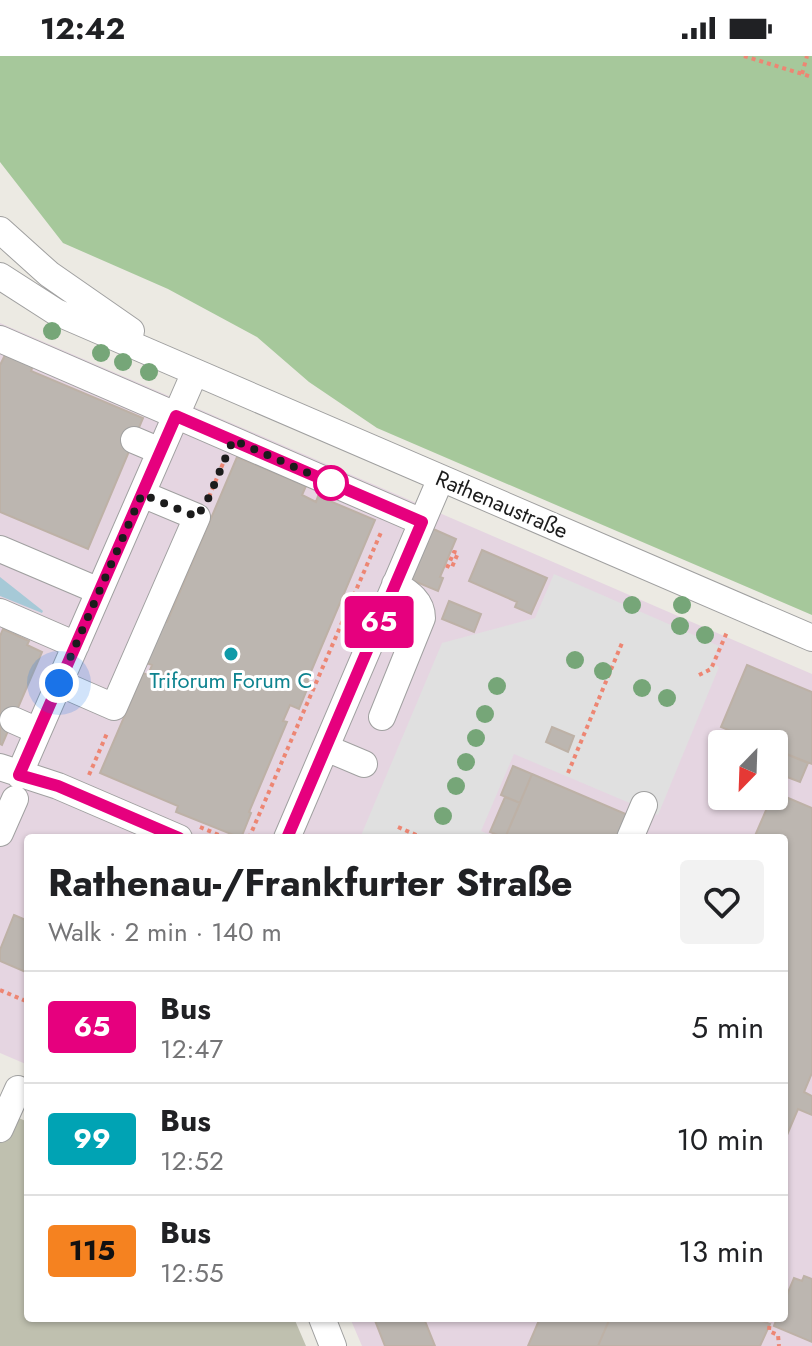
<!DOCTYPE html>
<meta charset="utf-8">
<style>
:root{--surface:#fff;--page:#f2f2f2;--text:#202124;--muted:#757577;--line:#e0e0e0}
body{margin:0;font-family:Jost,sans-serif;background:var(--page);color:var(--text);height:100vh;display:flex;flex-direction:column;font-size:30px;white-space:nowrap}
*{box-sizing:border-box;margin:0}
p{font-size:26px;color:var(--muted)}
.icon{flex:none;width:44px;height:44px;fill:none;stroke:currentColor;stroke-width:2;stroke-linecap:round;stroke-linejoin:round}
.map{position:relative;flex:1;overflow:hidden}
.details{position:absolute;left:24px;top:778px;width:764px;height:488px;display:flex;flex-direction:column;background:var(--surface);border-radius:8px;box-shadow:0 2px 6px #0004}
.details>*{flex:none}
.badge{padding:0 16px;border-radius:6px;font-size:28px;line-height:52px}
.needle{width:52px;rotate:203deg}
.controls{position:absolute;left:708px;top:674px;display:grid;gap:16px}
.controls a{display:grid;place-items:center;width:80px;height:80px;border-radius:8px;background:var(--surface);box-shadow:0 2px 6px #0004;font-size:40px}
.you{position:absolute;width:40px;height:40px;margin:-20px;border:6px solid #fff;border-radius:50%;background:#1a73e8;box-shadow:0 0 0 12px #1a73e833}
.map>.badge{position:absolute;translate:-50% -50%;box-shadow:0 0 0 4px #fff}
.round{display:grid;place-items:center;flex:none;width:84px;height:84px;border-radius:8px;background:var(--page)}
.overview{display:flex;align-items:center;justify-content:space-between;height:136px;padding:0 24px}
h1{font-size:38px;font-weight:700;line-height:60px}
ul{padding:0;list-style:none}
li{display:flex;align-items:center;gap:24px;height:112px;padding:0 24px;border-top:2px solid var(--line)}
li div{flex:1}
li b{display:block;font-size:30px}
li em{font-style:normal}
li .badge{min-width:88px;font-weight:700;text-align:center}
.status{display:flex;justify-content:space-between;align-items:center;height:56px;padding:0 40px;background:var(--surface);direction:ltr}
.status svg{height:22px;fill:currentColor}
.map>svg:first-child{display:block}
</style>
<div class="status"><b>12:42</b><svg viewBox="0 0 49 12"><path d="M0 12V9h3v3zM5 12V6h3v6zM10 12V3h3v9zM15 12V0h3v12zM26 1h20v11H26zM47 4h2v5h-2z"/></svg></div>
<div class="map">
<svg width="812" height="1290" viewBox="0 0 812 1290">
<rect width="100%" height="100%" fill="#eceae3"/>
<path fill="#e5d5e1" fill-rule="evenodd" d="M0,267L812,618V1290H362L350,1262H784V782H28V1009L0,997ZM722,688H774V740H722Z"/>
<path fill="#bfc0af" d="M0,1054L28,1066V1262H294L306,1290H0Z"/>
<path fill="#a6c89b" d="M0,0H812V559L377,372L309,326L257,281L168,233L63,187L0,106Z"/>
<path fill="#e0e0e0" d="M554,518L719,590L711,608L719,611L658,759L514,698L481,775L497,782H360L442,587L535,562Z"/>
<path fill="#a6c9d7" d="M0,521L43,555L42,557L0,540Z"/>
<path fill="#bcb6b0" stroke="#bdb1a6" stroke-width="2" d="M5,299L33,310L31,315L143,362L88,493L0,456V309Z
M237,401L306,430L302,439L316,446L318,440L375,464L307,625L310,626L299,653L290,649L283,665L287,666L249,756L251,757L241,782L176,756L178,750L100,717L143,617L148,619L152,609L141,605L165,565L167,566Z
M431,472L456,483L440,521L443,522L438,535L409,523Z
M482,494L547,522L531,558L515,551L517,546L469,525Z
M449,545L481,558L474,576L442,563Z
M3,573L29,585L27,589L42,596L2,689L0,688V580Z
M747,609L812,636V708L774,693V688H762L721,671Z
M552,671L574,680L568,696L546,686Z
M774,693L808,707L800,726L774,716Z
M513,710L532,718L520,747L501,739Z
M532,718L628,759L619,782H505Z
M774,736L812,752V1017L804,1036L812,1040V1059L798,1053L784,1086V782H754Z
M505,741L520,747L505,782L490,776Z
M14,859L28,865V917L0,905V894Z
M804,1220L812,1223V1286L774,1270L777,1262H784V1246L794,1222L802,1225Z
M374,1262H433L425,1265L435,1290H385Z
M540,1262H610L598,1290H528Z
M610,1262H755L770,1268L760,1290H598Z"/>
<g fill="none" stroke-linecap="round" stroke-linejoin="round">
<defs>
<path id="minor" d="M0,174L49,218L131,275
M0,220L56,256L812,582
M0,283L422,466
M134,384L160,395
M0,493L99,535
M0,556L76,589
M59,627L114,651L197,461L142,438
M382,661L422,562C422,545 409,537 395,528
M13,664L38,675
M326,692L364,708
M0,711L58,730L179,782
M19,719L195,316
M0,777L15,743
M287,782L441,422
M630,782L644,749
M0,1073L18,1033
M322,1262L333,1290"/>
</defs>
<use href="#minor" stroke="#a0a0a0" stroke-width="28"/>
<path stroke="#ed8673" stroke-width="4" stroke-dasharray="4 4" stroke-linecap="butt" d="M744,0L812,21
M802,18L807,0
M209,441L224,405
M447,512L454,496L458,497L452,511
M699,619L711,613L727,576
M568,717L622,587
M89,719L108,675
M200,771L226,782
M398,771L423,782
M249,782L382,474
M0,934L28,946
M770,1262L769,1275L778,1279L779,1290"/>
<use href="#minor" stroke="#fff" stroke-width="26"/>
</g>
<g fill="#76a678">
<circle cx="52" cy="275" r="9"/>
<circle cx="101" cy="297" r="9"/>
<circle cx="123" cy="306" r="9"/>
<circle cx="149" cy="316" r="9"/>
<circle cx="632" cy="549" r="9"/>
<circle cx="682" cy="549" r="9"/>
<circle cx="680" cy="570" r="9"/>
<circle cx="705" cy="579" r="9"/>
<circle cx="575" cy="604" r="9"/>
<circle cx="603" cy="615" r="9"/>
<circle cx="497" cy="630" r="9"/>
<circle cx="642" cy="632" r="9"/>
<circle cx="667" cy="642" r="9"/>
<circle cx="485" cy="658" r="9"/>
<circle cx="476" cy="682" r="9"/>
<circle cx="466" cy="706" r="9"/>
<circle cx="456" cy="730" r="9"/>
<circle cx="443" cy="760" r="9"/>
</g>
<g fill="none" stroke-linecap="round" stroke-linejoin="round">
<defs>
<path id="line" d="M179,782L58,730L19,719L176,360L422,466L287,782"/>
</defs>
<use href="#line" stroke="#fff" stroke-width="18"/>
<use href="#line" stroke="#e6007e" stroke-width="12"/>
<path stroke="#1c1c1c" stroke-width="8" stroke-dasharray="0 14.4" d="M59,627L142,438L197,461L209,441L233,384L338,430L331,427"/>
</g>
<circle fill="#fff" stroke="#e6007e" stroke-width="4" cx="331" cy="427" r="16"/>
<circle fill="#0f9aa8" stroke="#fff" stroke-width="3" cx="231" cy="598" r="8"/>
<g text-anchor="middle" stroke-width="6" stroke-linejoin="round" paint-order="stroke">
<g font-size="22" fill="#1c1c1c" stroke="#fff">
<text transform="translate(502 448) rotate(23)" y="8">Rathenaustraße</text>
</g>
<g font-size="22" fill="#0d838f" stroke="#fff">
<text x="231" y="632">Triforum Forum C</text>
</g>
</g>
</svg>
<div class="controls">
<a><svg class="needle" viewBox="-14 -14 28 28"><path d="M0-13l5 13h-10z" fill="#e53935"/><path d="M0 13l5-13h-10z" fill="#757577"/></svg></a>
</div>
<div class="you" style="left:59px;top:627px"></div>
<b class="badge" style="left:379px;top:566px;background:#e6007e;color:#fff">65</b>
<section class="details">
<div class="overview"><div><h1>Rathenau-/Frankfurter Straße</h1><p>Walk · 2 min · 140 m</p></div><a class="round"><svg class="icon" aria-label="heart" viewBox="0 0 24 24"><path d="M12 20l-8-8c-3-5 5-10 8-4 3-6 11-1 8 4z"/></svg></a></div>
<ul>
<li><span class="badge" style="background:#e6007e;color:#fff">65</span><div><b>Bus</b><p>12:47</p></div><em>5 min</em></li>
<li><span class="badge" style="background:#00a3b4;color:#fff">99</span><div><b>Bus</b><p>12:52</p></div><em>10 min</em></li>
<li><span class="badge" style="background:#f58220;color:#111">115</span><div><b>Bus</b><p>12:55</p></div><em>13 min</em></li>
</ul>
</section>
</div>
